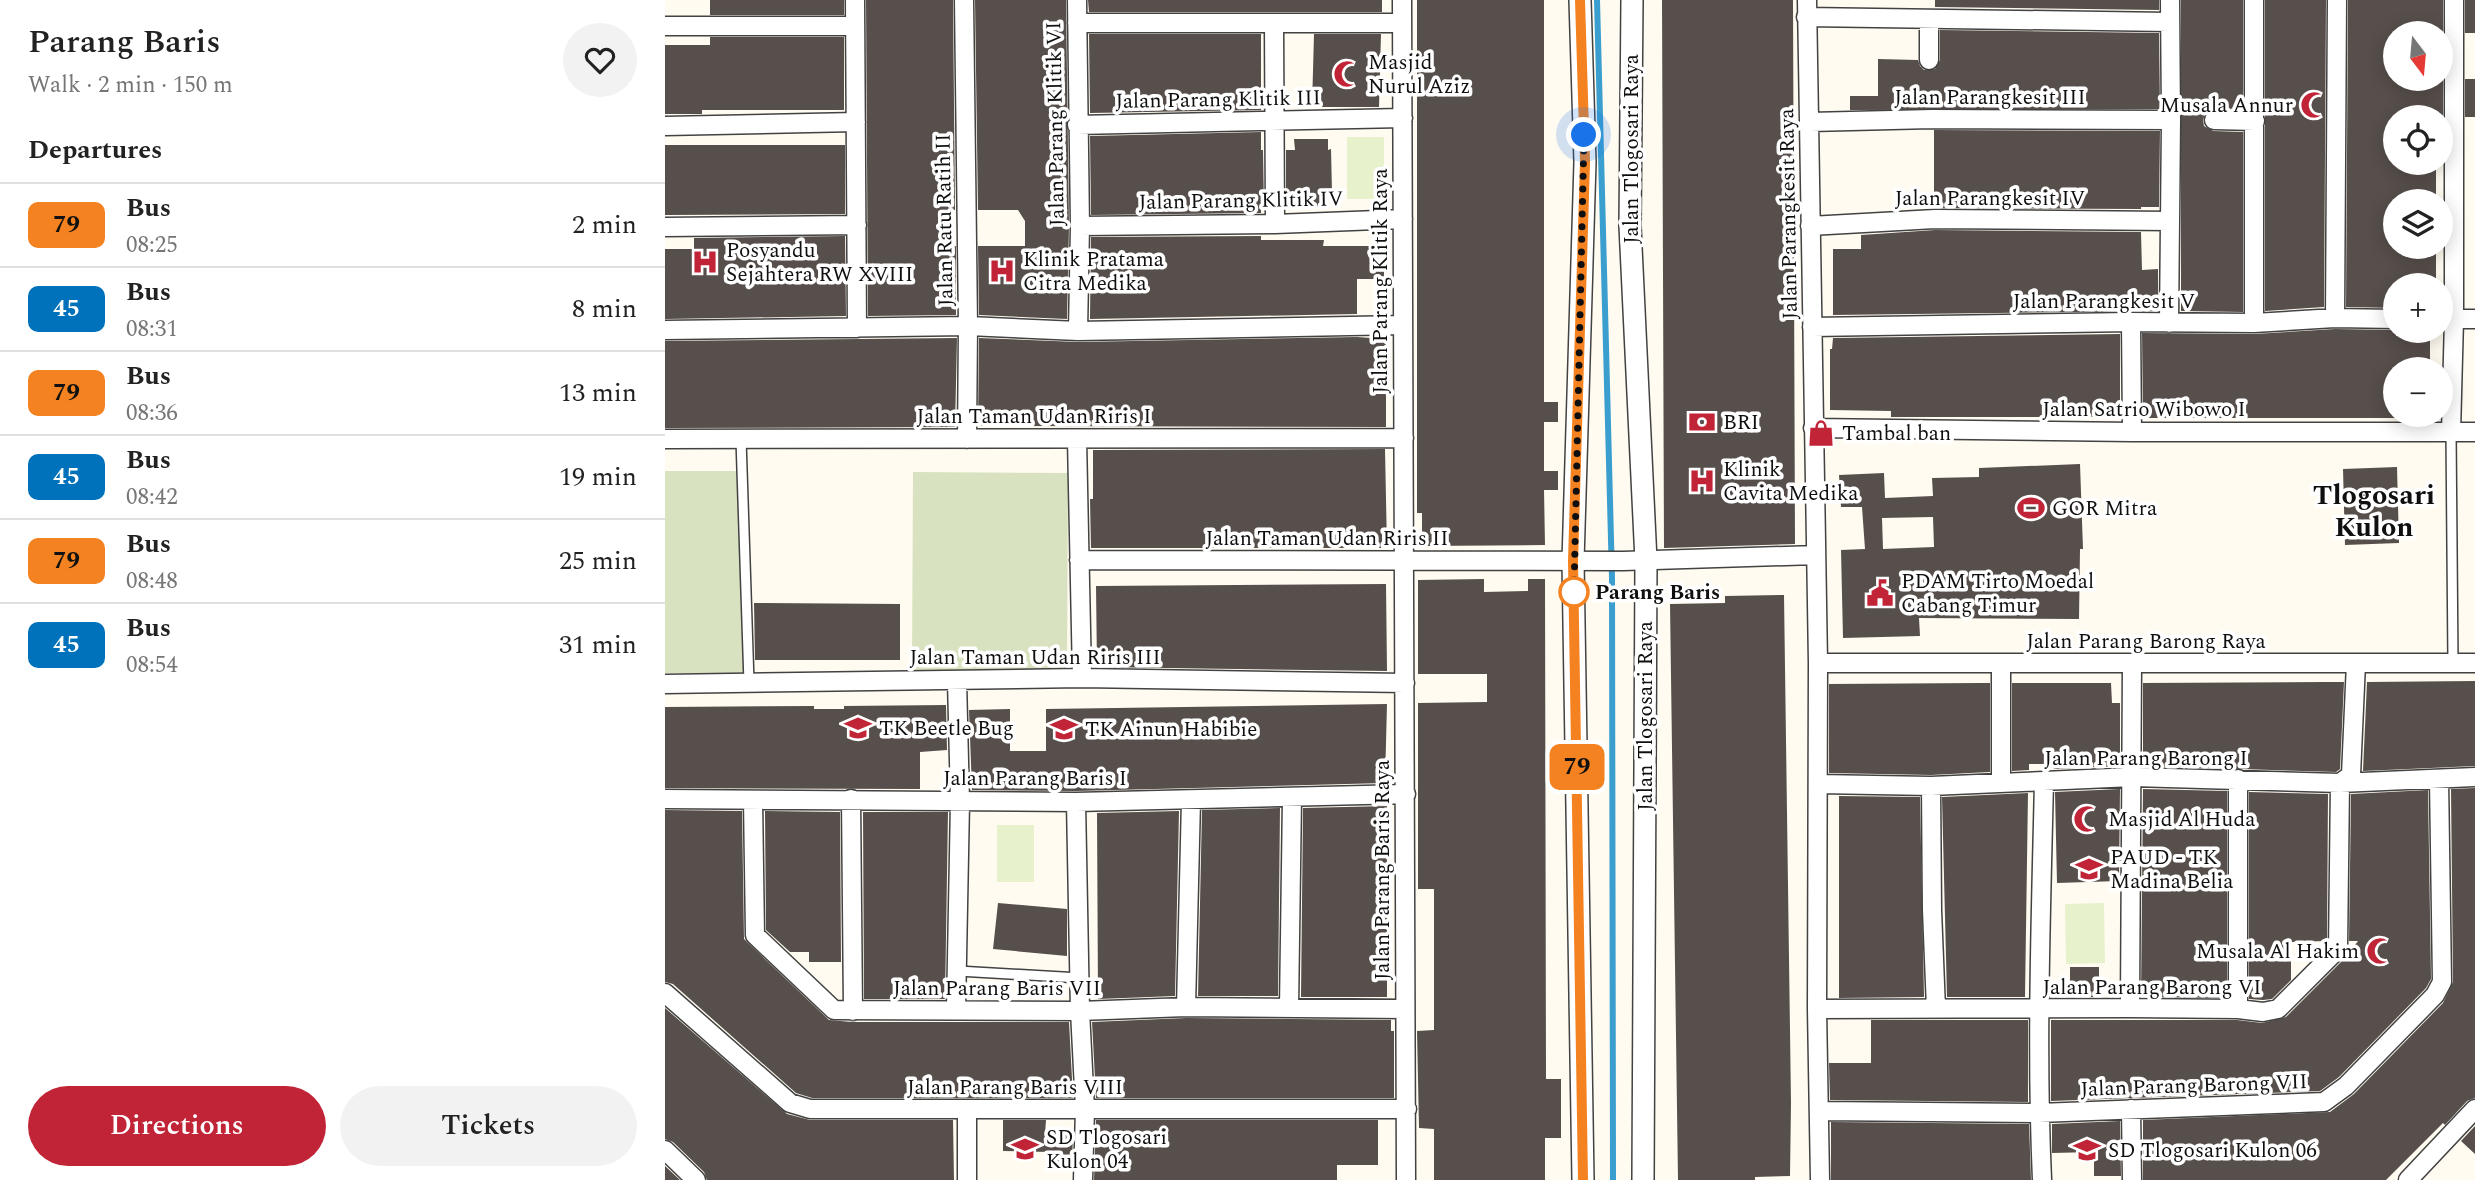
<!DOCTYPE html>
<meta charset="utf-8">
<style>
:root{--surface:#fff;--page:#f2f2f2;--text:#222;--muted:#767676;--line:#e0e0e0;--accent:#c12437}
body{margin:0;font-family:Spectral,serif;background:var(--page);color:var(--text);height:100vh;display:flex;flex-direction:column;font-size:26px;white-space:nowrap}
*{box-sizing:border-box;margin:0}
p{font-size:23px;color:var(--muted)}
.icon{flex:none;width:38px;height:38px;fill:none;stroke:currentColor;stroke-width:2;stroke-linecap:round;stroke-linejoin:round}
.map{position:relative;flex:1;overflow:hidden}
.panel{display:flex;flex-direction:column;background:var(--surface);width:665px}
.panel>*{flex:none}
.badge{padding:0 14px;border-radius:10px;font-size:24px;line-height:46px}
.needle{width:46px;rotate:164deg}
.tools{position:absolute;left:1718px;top:21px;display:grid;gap:14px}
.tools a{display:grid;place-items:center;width:70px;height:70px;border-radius:50%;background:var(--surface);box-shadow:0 4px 18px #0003;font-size:35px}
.you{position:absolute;width:35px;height:35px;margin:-18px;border:5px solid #fff;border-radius:50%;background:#1a73e8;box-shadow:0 0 0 10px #1a73e833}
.map>.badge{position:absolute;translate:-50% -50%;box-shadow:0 0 0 4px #fff}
h2{padding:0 28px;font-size:26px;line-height:63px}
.round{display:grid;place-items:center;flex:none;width:74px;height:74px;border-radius:37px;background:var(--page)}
.head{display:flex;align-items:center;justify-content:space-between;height:119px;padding:0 28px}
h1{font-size:33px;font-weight:600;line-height:52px}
.primary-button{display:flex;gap:14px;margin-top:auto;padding:14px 28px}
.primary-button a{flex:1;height:80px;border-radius:42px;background:var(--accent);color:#fff;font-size:28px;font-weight:600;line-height:80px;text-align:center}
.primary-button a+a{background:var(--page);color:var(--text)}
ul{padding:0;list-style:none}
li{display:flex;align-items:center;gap:21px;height:84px;padding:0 28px;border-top:2px solid var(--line)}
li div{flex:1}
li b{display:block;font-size:26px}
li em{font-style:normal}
li .badge{min-width:77px;font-weight:700;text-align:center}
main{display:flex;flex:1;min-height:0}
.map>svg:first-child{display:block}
</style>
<main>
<section class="panel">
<div class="head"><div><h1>Parang Baris</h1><p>Walk · 2 min · 150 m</p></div><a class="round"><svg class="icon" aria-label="heart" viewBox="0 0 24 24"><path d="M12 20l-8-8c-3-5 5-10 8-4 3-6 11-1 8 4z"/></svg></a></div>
<h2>Departures</h2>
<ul>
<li><span class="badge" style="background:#f58220;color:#111">79</span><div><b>Bus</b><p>08:25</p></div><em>2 min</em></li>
<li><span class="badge" style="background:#0072bc;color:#fff">45</span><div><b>Bus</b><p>08:31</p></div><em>8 min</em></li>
<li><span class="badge" style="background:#f58220;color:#111">79</span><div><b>Bus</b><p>08:36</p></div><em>13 min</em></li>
<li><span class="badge" style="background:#0072bc;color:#fff">45</span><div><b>Bus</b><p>08:42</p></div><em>19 min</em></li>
<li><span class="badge" style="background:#f58220;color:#111">79</span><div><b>Bus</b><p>08:48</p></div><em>25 min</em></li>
<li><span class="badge" style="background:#0072bc;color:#fff">45</span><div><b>Bus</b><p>08:54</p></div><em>31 min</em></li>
</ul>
<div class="primary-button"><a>Directions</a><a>Tickets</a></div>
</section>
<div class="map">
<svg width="1810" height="1180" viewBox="0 0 1810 1180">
<rect width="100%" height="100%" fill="#fffbf0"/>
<path fill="#d9e2c0" d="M0,471H79L78,673H0Z
M248,472L403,473L402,670H247Z"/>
<path fill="#e7f1cb" d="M682,137H719V199H682Z
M332,825H369V882H332Z
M1439,903L1440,963L1401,964L1400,904Z"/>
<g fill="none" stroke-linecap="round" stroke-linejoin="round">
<path stroke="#3a9ecf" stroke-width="6" d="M932,0L947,578L948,1180"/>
</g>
<path fill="#574f4b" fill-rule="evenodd" d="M45,0H179V15H45Z
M201,0H288L290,210H286V247L291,246V315L203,316Z
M310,0H401L404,226L402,319L314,315L313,246H360V221L353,210H313Z
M423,0H717V12H424Z
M752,0H879V402H893V422H879V471H893V490H879L880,545L757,546V513H752Z
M997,0H1128L1130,544L999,548Z
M1270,0H1494V10L1270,7Z
M1516,0H1578V109L1544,110L1540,114L1538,120L1539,126L1548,131L1578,132V312L1516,311Z
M1600,0H1661L1659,307L1600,311Z
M1683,0H1778V33H1731V79H1778V117H1731V163H1771V201H1731V247H1771V285H1731V308L1681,307Z
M1800,0H1810V33H1800Z
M1275,30L1494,33L1495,109L1185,110V96H1213V59L1253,60L1255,66L1259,70L1270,69L1275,60Z
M424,34H596V110L425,113Z
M649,34H716L714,107H647Z
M45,37H179V110H37V114H0V45H45Z
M1800,79H1810V117H1800Z
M1269,130L1495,131L1494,207H1476V209L1269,208Z
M596,132V150H598L599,207H596V213L426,215L425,136Z
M629,139H663V150L666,149L667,192H660V206L621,207V150H630Z
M0,145H180V214L0,215Z
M1270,230L1476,232L1477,270L1493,269V311L1168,315V249H1196V235Z
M180,236L181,316L0,319V249H29V238Z
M596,236V240H659L658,246H708V260H719V279H692V314L425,319L426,237Z
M1670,329L1731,330V336H1765V369H1731V418H1478L1477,333L1589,334Z
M1455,334V417H1226V411L1165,410V349H1167L1168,338Z
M692,337L721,339V427L313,426L314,338L413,342Z
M292,338L290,427L0,428V341Z
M720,449L722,548H426L425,499H428V450Z
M1415,464L1418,549H1415L1414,619L1254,618L1255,636L1178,638L1176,550L1200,549L1197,507H1176L1174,475L1219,473L1220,498L1268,496L1267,478L1314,477V468ZM1268,517L1269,547L1218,549L1217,518Z
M1732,467L1734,543L1680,545L1678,469Z
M819,579V592L863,591V579H880L881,1079H896V1138H880V1180H769V1129L754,1128L752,1031L769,1030V889H753V703L822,702V674H753V580Z
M721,584L722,671L432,667L431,586Z
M1119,595L1126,1103L1125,1176L1090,1177V1180H1013L1005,604L1060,603V596Z
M89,603L235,604V660H90Z
M1810,681V766L1698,771L1702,682Z
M1659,682H1679L1675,769L1671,772L1478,766V683Z
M1314,683H1325V772L1266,775L1164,773V684Z
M1347,683H1446L1447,703H1455V766L1389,769V764H1364V770L1347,771Z
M722,704L720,783L411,791L307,790L304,710L345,709V751H381V709Z
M281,705L282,750L255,752V789L0,788V707L149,706V709H179V706Z
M1810,788V1098L1802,1101L1780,1125L1778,1123L1721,1180H1478V1120L1665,1112L1689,1094L1778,1003L1788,982L1786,789Z
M1455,789L1454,881L1392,883L1390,792Z
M1478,789L1562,791V998L1476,997Z
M1763,790L1766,979L1761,988L1674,1077L1655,1091L1386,1101V1020H1572L1597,1023L1621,1017L1681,957L1693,941H1684L1686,794Z
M1584,792L1663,794L1662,941L1626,942V980L1607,999L1598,1000L1584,999Z
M1363,793L1360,997H1282L1277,797Z
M1174,796L1255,797L1259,997L1174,998Z
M722,806V997H636L638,808Z
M615,808L613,996H533L537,810Z
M0,810L77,811L79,939L164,1020L187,1022H404L408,1098H147L131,1093L8,984L0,982Z
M100,811L175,812L176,962H144V952H125L101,930Z
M514,811L510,996L433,999L432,813Z
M198,812H283L280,999H199Z
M333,903L402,909V956L328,949Z
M1405,967H1434V997H1405Z
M0,1008L122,1114L145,1120H288L289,1180H42L39,1172L8,1142L0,1139Z
M521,1018L726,1020V1031H729V1098H431L427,1022Z
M1206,1020H1363V1102L1165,1100L1164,1063H1206Z
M338,1120H381L380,1134H408L407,1165H385V1152L338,1151Z
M431,1120H713V1165H672V1180H429Z
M1455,1121L1456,1176H1429V1152L1387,1153V1124Z
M1166,1122L1364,1124L1366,1180H1166Z
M1810,1126V1154L1796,1141Z
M0,1166L15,1180H0Z"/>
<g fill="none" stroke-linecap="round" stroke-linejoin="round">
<defs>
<path id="service" d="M1786,432L1788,663
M76,439L84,683
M293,971L415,978"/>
<path id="minor" d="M190,0L192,328
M299,0L303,326L302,439
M412,0L415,226L413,331
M737,0L741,1180
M1142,0L1153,663L1152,1009L1155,1180
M1589,0V323
M1141,17L1505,22
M412,23H737
M609,23L610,224
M0,26H188
M1264,60V20
M1549,120L1590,121
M1145,122L1267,119L1506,120
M412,125L738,118
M0,126L191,122
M415,226L610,224L738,219
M1145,226L1270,219L1505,221
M0,227L192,225
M1670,318L1672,0
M1776,319H1810
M1466,322L1467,432
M1504,323L1506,120L1505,0
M1147,327L1466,322L1589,323L1670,318L1731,319
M0,330L303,326L413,331L738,325
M1148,428L1467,432H1810
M1786,432L1789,319V0
M0,439L739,438
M412,439L417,678
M414,560L958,561L1151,555
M1153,663H1810
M0,684L417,678L740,683
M1336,782V665
M1153,784L1266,786L1468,777L1675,783L1810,777
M1266,786L1267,910L1271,1009
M0,799L411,802L741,794
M186,799L188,1011
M88,800L90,935L169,1010L415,1011L521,1007L740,1009
M411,802L415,1011L420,1109L418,1180
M0,993L125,1103L145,1109H742
M521,1007L526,800
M624,1008L627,797
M1465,1008L1467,663
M1152,1009L1465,1008L1573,1009L1598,1012L1613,1009L1673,949L1675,783L1686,775L1691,663
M1573,1009V779
M291,1010L295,802L292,680
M1466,1109L1467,1180
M1155,1111L1374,1113L1659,1102L1681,1086L1770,995L1777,982L1774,779
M0,1150L31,1180
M302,1180V1111
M1377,1180C1371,1047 1376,914 1379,781
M1743,1180L1810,1109"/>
<path id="tertiary" d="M915,0L920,162L908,561L918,1180
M967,0L965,226L981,561L978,1180"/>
</defs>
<use href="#service" stroke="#424242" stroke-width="12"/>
<use href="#minor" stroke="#424242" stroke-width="21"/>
<use href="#tertiary" stroke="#424242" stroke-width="24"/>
<use href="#service" stroke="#fff" stroke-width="9"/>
<use href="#minor" stroke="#fff" stroke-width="18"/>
<use href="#tertiary" stroke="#fff" stroke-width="21"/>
</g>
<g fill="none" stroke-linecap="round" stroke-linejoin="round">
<defs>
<path id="line" d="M915,0L920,162L908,561L918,1180"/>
</defs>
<use href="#line" stroke="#fff" stroke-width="16"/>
<use href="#line" stroke="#f58220" stroke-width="10"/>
<path stroke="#0f0f0f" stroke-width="7" stroke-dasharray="0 12.6" d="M909,592L919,135"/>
</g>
<defs>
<symbol id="mosque-bare" viewBox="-9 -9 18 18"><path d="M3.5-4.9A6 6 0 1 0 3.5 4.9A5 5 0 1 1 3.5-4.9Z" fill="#c12437" stroke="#fff" stroke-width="2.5" paint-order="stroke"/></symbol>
<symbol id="hospital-bare" viewBox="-9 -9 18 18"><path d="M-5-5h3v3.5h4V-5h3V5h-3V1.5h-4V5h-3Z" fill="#c12437" stroke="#fff" stroke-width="2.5" paint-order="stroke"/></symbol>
<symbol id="bank-bare" viewBox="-9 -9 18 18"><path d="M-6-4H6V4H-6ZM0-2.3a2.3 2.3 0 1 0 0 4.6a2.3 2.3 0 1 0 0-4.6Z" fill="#c12437" stroke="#fff" stroke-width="2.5" paint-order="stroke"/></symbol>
<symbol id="shop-bare" viewBox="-9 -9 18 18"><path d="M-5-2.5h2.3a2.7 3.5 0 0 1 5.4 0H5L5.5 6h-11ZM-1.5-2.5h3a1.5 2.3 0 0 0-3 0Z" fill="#c12437" stroke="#fff" stroke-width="2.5" paint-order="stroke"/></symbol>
<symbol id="stadium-bare" viewBox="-9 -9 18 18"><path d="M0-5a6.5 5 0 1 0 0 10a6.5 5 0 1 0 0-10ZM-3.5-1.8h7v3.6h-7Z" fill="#c12437" stroke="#fff" stroke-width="2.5" paint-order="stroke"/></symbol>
<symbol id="civic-bare" viewBox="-9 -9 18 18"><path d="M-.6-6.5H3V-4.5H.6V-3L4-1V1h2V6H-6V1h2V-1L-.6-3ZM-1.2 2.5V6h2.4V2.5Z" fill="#c12437" stroke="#fff" stroke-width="2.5" paint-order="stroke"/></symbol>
<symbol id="school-bare" viewBox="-9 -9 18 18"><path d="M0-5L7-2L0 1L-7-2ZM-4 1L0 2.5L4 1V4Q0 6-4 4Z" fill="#c12437" stroke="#fff" stroke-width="2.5" paint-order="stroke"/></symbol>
</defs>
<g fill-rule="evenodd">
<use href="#mosque-bare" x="663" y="55" width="38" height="38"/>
<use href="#mosque-bare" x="1630" y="86" width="38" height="38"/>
<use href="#hospital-bare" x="21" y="243" width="38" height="38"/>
<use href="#hospital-bare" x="318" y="252" width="38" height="38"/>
<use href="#bank-bare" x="1018" y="403" width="38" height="38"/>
<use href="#shop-bare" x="1137" y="414" width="38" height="38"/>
<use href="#hospital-bare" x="1018" y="462" width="38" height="38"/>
<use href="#stadium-bare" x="1347" y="489" width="38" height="38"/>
<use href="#civic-bare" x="1196" y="574" width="38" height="38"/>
<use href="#school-bare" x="174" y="709" width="38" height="38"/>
<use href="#school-bare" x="380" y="710" width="38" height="38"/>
<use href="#mosque-bare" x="1403" y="800" width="38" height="38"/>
<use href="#school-bare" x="1405" y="850" width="38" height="38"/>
<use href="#mosque-bare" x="1696" y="932" width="38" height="38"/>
<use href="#school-bare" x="341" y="1130" width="38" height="38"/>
<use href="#school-bare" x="1403" y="1131" width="38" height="38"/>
</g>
<circle fill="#fff" stroke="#f58220" stroke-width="3.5" cx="909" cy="592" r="14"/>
<g text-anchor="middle" stroke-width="7" stroke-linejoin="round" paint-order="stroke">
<g font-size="21" fill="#0f0f0f" stroke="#fff" text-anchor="start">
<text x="703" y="69">Masjid<tspan x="703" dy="24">Nurul Aziz</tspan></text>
<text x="1628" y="112" text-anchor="end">Musala Annur</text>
<text x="61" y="257">Posyandu<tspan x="61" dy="24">Sejahtera RW XVIII</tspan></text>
<text x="358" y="266">Klinik Pratama<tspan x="358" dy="24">Citra Medika</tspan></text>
<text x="1058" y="429">BRI</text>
<text x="1177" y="440">Tambal ban</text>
<text x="1058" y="476">Klinik<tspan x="1058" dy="24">Cavita Medika</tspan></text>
<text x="1387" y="515">GOR Mitra</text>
<text x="1236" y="588">PDAM Tirto Moedal<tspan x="1236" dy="24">Cabang Timur</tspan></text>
<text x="214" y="735">TK Beetle Bug</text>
<text x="420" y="736">TK Ainun Habibie</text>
<text x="1443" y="826">Masjid Al Huda</text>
<text x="1445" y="864">PAUD - TK<tspan x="1445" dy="24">Madina Belia</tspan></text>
<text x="1694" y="958" text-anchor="end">Musala Al Hakim</text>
<text x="381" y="1144">SD Tlogosari<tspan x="381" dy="24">Kulon 04</tspan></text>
<text x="1443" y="1157">SD Tlogosari Kulon 06</text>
</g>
<g font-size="21" fill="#0f0f0f" stroke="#fff">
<text x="1325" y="104">Jalan Parangkesit III</text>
<text transform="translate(553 99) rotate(-1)" y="7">Jalan Parang Klitik III</text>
<text transform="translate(390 124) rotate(-91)" y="7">Jalan Parang Klitik VI</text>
<text transform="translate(966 149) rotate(-90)" y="7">Jalan Tlogosari Raya</text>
<text x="1325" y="205">Jalan Parangkesit IV</text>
<text transform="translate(576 200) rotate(-1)" y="7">Jalan Parang Klitik IV</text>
<text transform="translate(1123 214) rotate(-91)" y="7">Jalan Parangkesit Raya</text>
<text transform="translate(279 220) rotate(-91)" y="7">Jalan Ratu Ratih II</text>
<text transform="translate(715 281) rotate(-90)" y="7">Jalan Parang Klitik Raya</text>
<text x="1439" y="308">Jalan Parangkesit V</text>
<text x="1479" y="416">Jalan Satrio Wibowo I</text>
<text x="369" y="423">Jalan Taman Udan Riris I</text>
<text x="662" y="545">Jalan Taman Udan Riris II</text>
<text x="1481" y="648">Jalan Parang Barong Raya</text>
<text x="370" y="664">Jalan Taman Udan Riris III</text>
<text transform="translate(980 716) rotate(-90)" y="7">Jalan Tlogosari Raya</text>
<text x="1481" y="765">Jalan Parang Barong I</text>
<text x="370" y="785">Jalan Parang Baris I</text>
<text transform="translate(717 870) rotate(-90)" y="7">Jalan Parang Baris Raya</text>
<text x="1487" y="994">Jalan Parang Barong VI</text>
<text x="332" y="995">Jalan Parang Baris VII</text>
<text transform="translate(1529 1085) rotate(-2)" y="7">Jalan Parang Barong VII</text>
<text x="350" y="1094">Jalan Parang Baris VIII</text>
</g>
<g font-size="21" font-weight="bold" fill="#0f0f0f" stroke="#fff" text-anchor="start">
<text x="930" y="599">Parang Baris</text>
</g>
<g font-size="28" font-weight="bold" fill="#0f0f0f" stroke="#fff">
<text x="1709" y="504">Tlogosari<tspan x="1709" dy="32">Kulon</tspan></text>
</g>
</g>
</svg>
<div class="tools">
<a><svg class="needle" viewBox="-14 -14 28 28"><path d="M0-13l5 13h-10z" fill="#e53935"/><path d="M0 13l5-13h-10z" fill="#767676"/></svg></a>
<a><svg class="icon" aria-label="locate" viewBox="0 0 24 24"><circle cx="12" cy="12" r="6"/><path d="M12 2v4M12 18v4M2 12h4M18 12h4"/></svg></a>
<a><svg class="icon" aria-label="layers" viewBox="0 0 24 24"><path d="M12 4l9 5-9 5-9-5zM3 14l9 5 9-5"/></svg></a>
<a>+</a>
<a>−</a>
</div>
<div class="you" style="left:919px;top:135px"></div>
<b class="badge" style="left:912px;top:767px;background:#f58220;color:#111">79</b>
</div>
</main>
